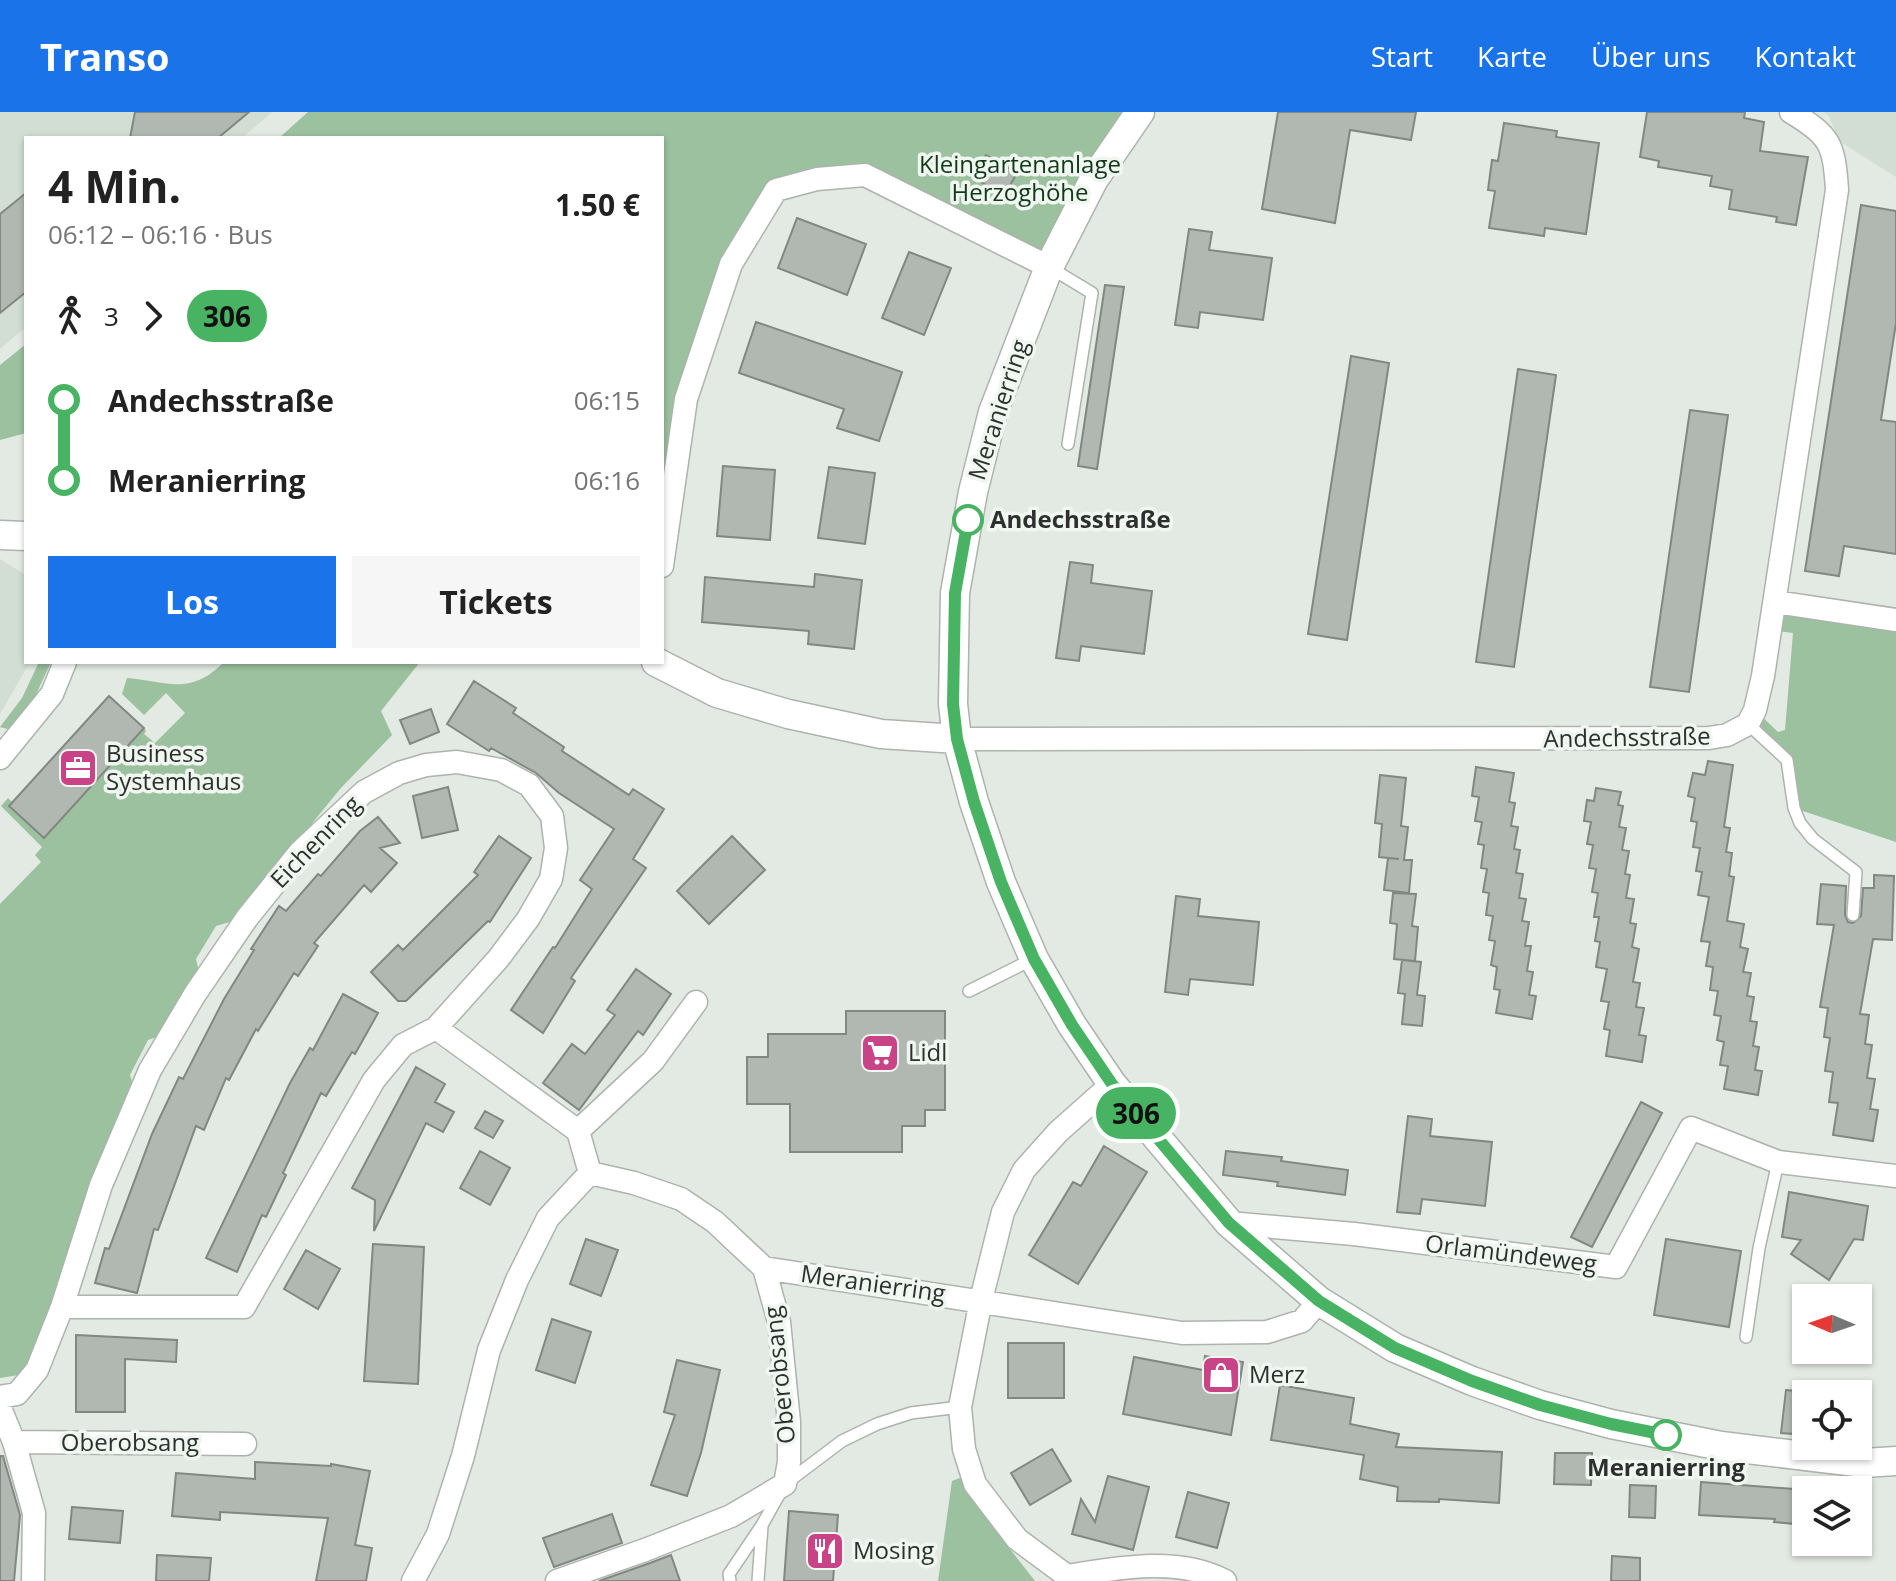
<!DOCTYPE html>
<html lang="de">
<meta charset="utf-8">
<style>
:root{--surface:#fff;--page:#f6f6f6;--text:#222;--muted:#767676;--accent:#1a73e8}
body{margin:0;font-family:"Open Sans",sans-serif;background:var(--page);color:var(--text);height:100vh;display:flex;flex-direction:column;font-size:30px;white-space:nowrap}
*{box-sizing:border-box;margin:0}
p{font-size:26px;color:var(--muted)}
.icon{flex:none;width:44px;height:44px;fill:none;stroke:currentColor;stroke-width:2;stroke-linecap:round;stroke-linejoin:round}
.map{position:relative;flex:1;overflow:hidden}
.side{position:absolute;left:24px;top:24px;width:640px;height:528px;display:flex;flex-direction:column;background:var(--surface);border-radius:0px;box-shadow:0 2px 6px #0004}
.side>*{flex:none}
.badge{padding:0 16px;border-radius:26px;font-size:28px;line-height:52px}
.needle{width:52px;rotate:272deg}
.tools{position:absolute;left:1792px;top:1172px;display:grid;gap:16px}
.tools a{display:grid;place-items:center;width:80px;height:80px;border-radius:0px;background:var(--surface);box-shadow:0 2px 6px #0004;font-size:40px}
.map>.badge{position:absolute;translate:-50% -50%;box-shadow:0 0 0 4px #fff}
.legs{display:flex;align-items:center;gap:12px;height:88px;padding:0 24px;font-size:26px}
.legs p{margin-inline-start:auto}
.overview{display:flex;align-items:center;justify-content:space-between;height:136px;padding:0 24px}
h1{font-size:44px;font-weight:700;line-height:60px}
.action{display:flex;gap:16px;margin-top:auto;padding:16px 24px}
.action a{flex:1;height:92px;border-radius:0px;background:var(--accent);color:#fff;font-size:32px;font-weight:700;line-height:92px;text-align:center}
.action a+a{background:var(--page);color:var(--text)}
ul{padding:0 24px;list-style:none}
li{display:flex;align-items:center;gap:28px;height:80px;font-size:30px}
li i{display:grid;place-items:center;width:12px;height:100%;margin:0 10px;background:currentColor}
li i::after{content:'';width:20px;height:20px;margin:-10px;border:6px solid;border-radius:50%;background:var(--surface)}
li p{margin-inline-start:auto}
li:first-child i{background:linear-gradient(#0000 50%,currentColor 0)}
li:last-child i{background:linear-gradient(currentColor 50%,#0000 0)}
header{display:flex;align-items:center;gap:48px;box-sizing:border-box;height:112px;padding:0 40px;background:var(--accent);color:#fff}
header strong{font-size:38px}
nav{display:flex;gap:44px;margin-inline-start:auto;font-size:28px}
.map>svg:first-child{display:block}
</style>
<header>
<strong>Transo</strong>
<nav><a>Start</a><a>Karte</a><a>Über uns</a><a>Kontakt</a></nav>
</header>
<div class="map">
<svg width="1896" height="1469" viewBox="0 0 1896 1469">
<rect width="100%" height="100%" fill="#e3e9e3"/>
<path fill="#d2ded3" d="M0,0H272L242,26H26V215L0,237Z
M1823,0H1896V65L1839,29L1829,4Z
M0,447L26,463V550H30L0,602Z"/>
<path fill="#9bc19e" d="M308,0H1140L1049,155L865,63L776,78L731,152L686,287L662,438V26H279Z
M26,232V321L0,328V253Z
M1775,490L1896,508V730L1794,696L1787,648L1752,607L1755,598L1778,620L1785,618L1793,521L1771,518Z
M39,550H51L33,589L11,618L0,615L22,586Z
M224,550H420L381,599L392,623L340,677L233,809L216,814L196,847L199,860L162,923L148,928L130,963L134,976L91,1068L55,1189L30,1252L19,1263L0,1266V792L41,750L35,743L42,735L1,694L8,686L12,690L9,694L44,726L144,616L146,619L144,622L155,631L185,601L166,581L144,603L122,582L127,566C169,570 190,584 224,550Z
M960,1366L988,1409L1035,1469H938L952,1369Z"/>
<path fill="#b1b7b1" stroke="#828782" stroke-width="2" d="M135,0H249L218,26H130Z
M1278,0H1416L1411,28L1350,18L1335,111L1262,97Z
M1647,0H1745L1744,6L1764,10L1760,39L1808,45L1796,113L1776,110L1777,105L1729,97L1732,78L1710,74L1712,64L1658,55L1659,49L1640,45Z
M1504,11L1557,19L1556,25L1599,31L1586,122L1545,116L1544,124L1489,116L1495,79L1488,78L1492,48L1498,49Z
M986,43L1017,61L1004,84L973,65Z
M26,81V180L0,201V102Z
M1861,93L1896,99V211L1881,308L1896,310V442L1844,434L1839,464L1805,459Z
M797,106L866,132L847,183L778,156Z
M1189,117L1212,120L1209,138L1272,146L1263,208L1200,200L1198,216L1175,213Z
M909,140L951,156L924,223L882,206Z
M1105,173L1124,175L1097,357L1078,354Z
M756,210L902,260L879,329L837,316L844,297L739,261Z
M1351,244L1389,251L1347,528L1308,522Z
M1518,257L1556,263L1514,555L1476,550Z
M1690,298L1728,303L1689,580L1650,575Z
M723,354L775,358L770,428L717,424Z
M829,355L875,361L865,432L818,426Z
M1070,450L1093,453L1091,471L1152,479L1144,542L1081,534L1079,549L1056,546Z
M815,462L862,468L854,537L808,532L809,519L702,510L705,465L814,475Z
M474,569L516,596L513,601L564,635L562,639L629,683L633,677L664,697L633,747L646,756L571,866L575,869L543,921L511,898L553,835L555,836L592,777L580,768L614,717L559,681L536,661L491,636L489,639L447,612Z
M109,584L144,616L44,726L9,694Z
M431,597L439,620L410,632L400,608Z
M1708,649L1733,653L1724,715L1730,716L1726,740L1732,741L1729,764L1734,765L1727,809L1744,812L1740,835L1748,837L1743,860L1751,861L1747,884L1754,885L1750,909L1757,910L1753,934L1759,935L1755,958L1762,959L1758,983L1724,977L1728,954L1720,953L1724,930L1717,928L1721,904L1714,903L1718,879L1710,878L1713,855L1706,854L1710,830L1701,829L1709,785L1698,783L1702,760L1696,759L1700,736L1693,735L1697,710L1691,709L1695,686L1688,684L1693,661L1705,663Z
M1476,655L1514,661L1509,690L1515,691L1511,714L1518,715L1514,737L1520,738L1516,761L1523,762L1519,786L1526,787L1522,809L1529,810L1525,834H1531L1527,859L1533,860L1529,883L1536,884L1532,907L1496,901L1500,878L1494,877L1497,855L1491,853L1495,829L1489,828L1493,804L1486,803L1489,781L1483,780L1487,757L1481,756L1484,733L1478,732L1482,710L1475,709L1479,685L1472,684Z
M1380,663L1406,666L1401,714L1408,715L1404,748H1412L1409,781L1384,778L1388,746L1399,747L1379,745L1382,712L1375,711Z
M448,675L458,718L422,726L413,684Z
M1596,676L1621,680L1618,693L1623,694L1619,715L1626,716L1622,738L1629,739L1625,762L1630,763L1626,786L1634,787L1630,811L1636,812L1632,835L1639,837L1633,870L1640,871L1636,895L1644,896L1639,923L1646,924L1642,950L1606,944L1610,918L1604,917L1609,890L1601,889L1607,857L1596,855L1600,830L1595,829L1599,805H1594L1598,781L1592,780L1596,757L1589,756L1593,733L1587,732L1591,710L1584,709L1587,688L1594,689Z
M378,705L400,731L380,736L397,751L371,780L364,773L314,831L318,834L298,864L294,861L258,919L256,917L229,968L226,966L204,1018L196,1014L158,1118L154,1117L137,1181L95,1171L105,1136L109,1137L152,1022L179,965L183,967L224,887L254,838L251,837L279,794L286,799L318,762L321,764L360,719Z
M499,724L531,746L490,810L488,809L406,889H398L371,860L398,833L403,838L478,763L474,760Z
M732,724L765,758L709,812L677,779Z
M1874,763L1894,764L1892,828L1873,827L1860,902L1869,903L1865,932L1872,933L1867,966L1875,967L1870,997L1878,998L1873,1029L1833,1023L1838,991L1829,990L1833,960L1825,959L1830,926L1824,925L1828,896L1820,895L1834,813L1817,812L1821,772L1846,774L1845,803L1848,810L1853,811L1861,804L1863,776H1874Z
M1393,781L1416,782L1412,814L1418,815L1415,849L1394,847L1397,812L1390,811Z
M1176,784L1200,787L1198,804L1259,810L1253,873L1190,867L1188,883L1165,880Z
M1402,848L1421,850L1417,883L1425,884L1422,914L1402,912L1405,882L1398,881Z
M636,857L671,882L643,923L638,919L579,998L543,971L572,932L585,942L615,903L607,898Z
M343,882L378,901L355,942L352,940L326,984L321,981L283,1061L286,1063L266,1105L262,1103L237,1160L206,1146L290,971L310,936L313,938Z
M846,899H945V998H925V1014H902V1040H790V992H747V945H768V922H846Z
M416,955L445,972L435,990L454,1000L443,1020L426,1011L374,1119L375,1088L352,1076Z
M1641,990L1662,1001L1592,1135L1571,1125Z
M485,999L503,1009L493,1026L475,1016Z
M1408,1004L1432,1007L1430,1024L1492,1030L1485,1094L1422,1087L1420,1102L1397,1100Z
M1104,1034L1147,1060L1078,1172L1029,1143L1073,1070L1081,1074Z
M480,1039L510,1056L490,1093L460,1076Z
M1226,1039L1282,1045L1281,1049L1348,1058L1345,1083L1277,1074L1278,1070L1223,1063Z
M1789,1080L1868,1094L1863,1128L1854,1127L1829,1168L1791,1142L1801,1128L1782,1125Z
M586,1127L618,1138L601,1184L570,1172Z
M1666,1127L1741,1139L1729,1215L1654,1203Z
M373,1132L424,1135L418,1272L364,1269Z
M306,1138L340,1157L318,1197L284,1177Z
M552,1207L591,1220L575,1271L536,1258Z
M76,1223L177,1228L176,1250L125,1247V1300H76Z
M1008,1231H1064V1286H1008Z
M1205,1244L1243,1250L1231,1323L1123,1302L1134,1245L1203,1258Z
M677,1248L720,1258L701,1341L687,1384L651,1373L675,1303L664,1300Z
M1280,1273L1354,1286L1350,1312L1399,1322L1396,1335L1502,1340L1499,1391L1439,1387V1390L1397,1389L1398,1375L1360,1367L1364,1343L1271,1328Z
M1786,1278L1806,1280V1323L1781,1321Z
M1052,1337L1071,1369L1030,1393L1011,1361Z
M1555,1341H1592L1591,1373L1554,1372Z
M0,1344H3L20,1403L14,1469H0Z
M255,1350L331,1354V1352L370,1359L355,1433L372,1436L366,1469H316L328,1406L220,1400V1408L172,1404L176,1361L255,1367Z
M1108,1364L1149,1375L1133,1438L1072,1422L1081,1387L1095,1410Z
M1701,1370L1806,1378V1413L1774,1410L1775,1407L1699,1403Z
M1630,1373L1656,1374L1655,1406L1629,1405Z
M1188,1380L1229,1391L1217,1436L1176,1425Z
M72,1395L123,1399L120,1431L69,1427Z
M789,1399L838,1403L833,1469H784Z
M612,1402L622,1431L554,1455L543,1426Z
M157,1443L211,1446L209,1469H156Z
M671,1443L680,1469H599L650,1451Z
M1612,1444L1640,1446V1469H1611Z"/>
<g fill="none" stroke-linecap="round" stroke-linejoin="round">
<defs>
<path id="service" d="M1049,155L1092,181L1068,332
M1748,612L1787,648L1794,696L1800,711L1813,727L1856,760L1853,803
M969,879L1033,847
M1746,1225L1759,1136L1778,1050
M730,1469L729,1462L762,1413L785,1372L842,1329L877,1312L911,1301L960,1295
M758,1469L762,1414"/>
<path id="minor" d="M662,454L686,287L731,152L776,78L817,67L865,63L1049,155
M1775,490L1896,508
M957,627L1709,626L1727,623L1748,612L1755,598L1763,564L1837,78C1834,31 1830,24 1791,0
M0,646L52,582L65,550
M436,916L578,1019
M578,1019L653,949L696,890
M578,1019L590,1061
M1229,1111L1354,1122L1616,1155L1691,1016L1778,1050L1896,1064
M764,1156L1182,1221L1267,1220L1302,1209L1319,1189
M0,1285L17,1282L37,1258L62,1195L101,1073L150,958L195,882L247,806L300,740L364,680L399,661L426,653L457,650L501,658L529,673L552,704L556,736L551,767L528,807L498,847L436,916L403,933L374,968L244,1195H62
M0,1296L14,1330L34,1401L33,1469
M14,1330L245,1332
M1067,1464L1017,1427L975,1372L964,1337L960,1295L981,1188L1003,1100L1024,1058L1058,1020L1112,972
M413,1469L438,1422L463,1344L489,1238L517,1168L548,1106L590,1061L634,1071L681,1087L715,1110L764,1156L779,1210L789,1310V1350L785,1372L731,1404L645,1438L557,1469
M1067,1469V1464C1117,1456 1178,1444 1225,1469"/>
<path id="tertiary" d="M1140,0L1094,67L1049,155L993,300L973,380L955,481L953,592L957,627L974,690L1001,770L1034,847L1072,913L1112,972L1229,1111L1319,1189L1395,1236L1472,1269L1540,1293L1611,1312L1721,1334L1864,1351L1896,1349
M0,423L26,424
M656,550L717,581L788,602L881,622L957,627"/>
</defs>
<use href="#service" stroke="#adb3ad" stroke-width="14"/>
<use href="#minor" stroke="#adb3ad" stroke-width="25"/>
<use href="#tertiary" stroke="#adb3ad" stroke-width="31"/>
<use href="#service" stroke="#fff" stroke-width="11"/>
<use href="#minor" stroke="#fff" stroke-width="22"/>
<use href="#tertiary" stroke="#fff" stroke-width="28"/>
</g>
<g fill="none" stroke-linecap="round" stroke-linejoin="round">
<defs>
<path id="line-1" d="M968,408L955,481L953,592L957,627L974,690L1001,770L1034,847L1072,913L1112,972L1229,1111L1319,1189L1395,1236L1472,1269L1540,1293L1611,1312L1666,1323"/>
</defs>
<use href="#line-1" stroke="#fff" stroke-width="18"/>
<use href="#line-1" stroke="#48b463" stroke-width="12"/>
</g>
<defs>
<symbol id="office-square" viewBox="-11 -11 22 22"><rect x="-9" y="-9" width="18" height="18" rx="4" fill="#c94486" stroke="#f0f6f0"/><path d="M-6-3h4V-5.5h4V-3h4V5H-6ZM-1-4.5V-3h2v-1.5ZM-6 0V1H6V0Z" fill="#fff"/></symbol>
<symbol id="supermarket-square" viewBox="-11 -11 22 22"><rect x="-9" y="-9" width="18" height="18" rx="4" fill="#c94486" stroke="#f0f6f0"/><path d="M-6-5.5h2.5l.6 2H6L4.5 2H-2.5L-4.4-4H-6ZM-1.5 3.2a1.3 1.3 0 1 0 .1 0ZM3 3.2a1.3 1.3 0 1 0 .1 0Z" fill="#fff"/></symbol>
<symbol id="shop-square" viewBox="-11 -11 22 22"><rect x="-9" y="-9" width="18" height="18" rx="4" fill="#c94486" stroke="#f0f6f0"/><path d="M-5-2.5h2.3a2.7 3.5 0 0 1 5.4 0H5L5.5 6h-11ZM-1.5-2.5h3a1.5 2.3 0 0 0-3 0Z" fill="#fff"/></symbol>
<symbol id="restaurant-square" viewBox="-11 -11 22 22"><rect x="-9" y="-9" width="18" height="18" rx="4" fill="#c94486" stroke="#f0f6f0"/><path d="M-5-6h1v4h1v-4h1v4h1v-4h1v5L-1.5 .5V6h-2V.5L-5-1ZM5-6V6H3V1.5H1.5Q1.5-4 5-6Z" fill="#fff"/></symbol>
</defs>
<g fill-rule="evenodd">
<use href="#office-square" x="56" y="634" width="44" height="44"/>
<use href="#supermarket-square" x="858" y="919" width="44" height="44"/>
<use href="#shop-square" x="1199" y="1241" width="44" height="44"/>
<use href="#restaurant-square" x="803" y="1417" width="44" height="44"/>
</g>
<g fill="#fff" stroke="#48b463" stroke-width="4">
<circle cx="968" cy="408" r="14"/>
<circle cx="1666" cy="1323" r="14"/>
</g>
<g text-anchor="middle" stroke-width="7" stroke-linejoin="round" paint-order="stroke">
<g font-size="24" fill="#123a1a" stroke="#f0f6f0">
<text x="1020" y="61">Kleingartenanlage<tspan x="1020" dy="28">Herzoghöhe</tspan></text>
</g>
<g font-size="24" fill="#2d302e" stroke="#f0f6f0">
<text transform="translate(999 298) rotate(-72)" y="8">Meranierring</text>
<text transform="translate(1627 626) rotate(-1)" y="8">Andechsstraße</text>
<text transform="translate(316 730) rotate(-46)" y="8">Eichenring</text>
<text transform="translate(1511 1142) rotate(7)" y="8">Orlamündeweg</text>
<text transform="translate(873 1172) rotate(8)" y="8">Meranierring</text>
<text transform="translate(780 1263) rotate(-96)" y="8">Oberobsang</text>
<text x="130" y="1339">Oberobsang</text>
</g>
<g font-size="24" font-weight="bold" fill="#2d302e" stroke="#f0f6f0" text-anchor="start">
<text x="990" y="416">Andechsstraße</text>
<text x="1666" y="1364" text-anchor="middle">Meranierring</text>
</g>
<g font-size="24" fill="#2d302e" stroke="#f0f6f0" text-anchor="start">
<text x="106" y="650">Business<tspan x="106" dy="28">Systemhaus</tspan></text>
<text x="908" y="949">Lidl</text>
<text x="1249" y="1271">Merz</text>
<text x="853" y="1447">Mosing</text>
</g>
</g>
</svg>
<div class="tools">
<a><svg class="needle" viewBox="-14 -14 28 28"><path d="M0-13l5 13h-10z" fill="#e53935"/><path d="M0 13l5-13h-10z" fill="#767676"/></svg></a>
<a><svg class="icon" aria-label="locate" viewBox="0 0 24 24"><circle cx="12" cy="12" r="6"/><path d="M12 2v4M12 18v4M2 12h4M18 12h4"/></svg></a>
<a><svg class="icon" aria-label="layers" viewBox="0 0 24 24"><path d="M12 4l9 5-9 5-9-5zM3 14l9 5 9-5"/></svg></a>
</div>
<b class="badge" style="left:1136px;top:1001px;background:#48b463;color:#111">306</b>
<section class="side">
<div class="overview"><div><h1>4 Min.</h1><p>06:12 – 06:16 · Bus</p></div><b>1.50 €</b></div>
<div class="legs"><svg class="icon" aria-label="walk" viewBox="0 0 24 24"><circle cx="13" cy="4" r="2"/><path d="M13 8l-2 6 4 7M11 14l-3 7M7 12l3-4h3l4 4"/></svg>3<svg class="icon" aria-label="forward" viewBox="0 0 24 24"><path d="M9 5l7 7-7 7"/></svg><b class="badge" style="background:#48b463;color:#111">306</b></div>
<ul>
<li><i style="color:#48b463"></i><b>Andechsstraße</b><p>06:15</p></li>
<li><i style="color:#48b463"></i><b>Meranierring</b><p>06:16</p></li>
</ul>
<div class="action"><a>Los</a><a>Tickets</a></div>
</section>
</div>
